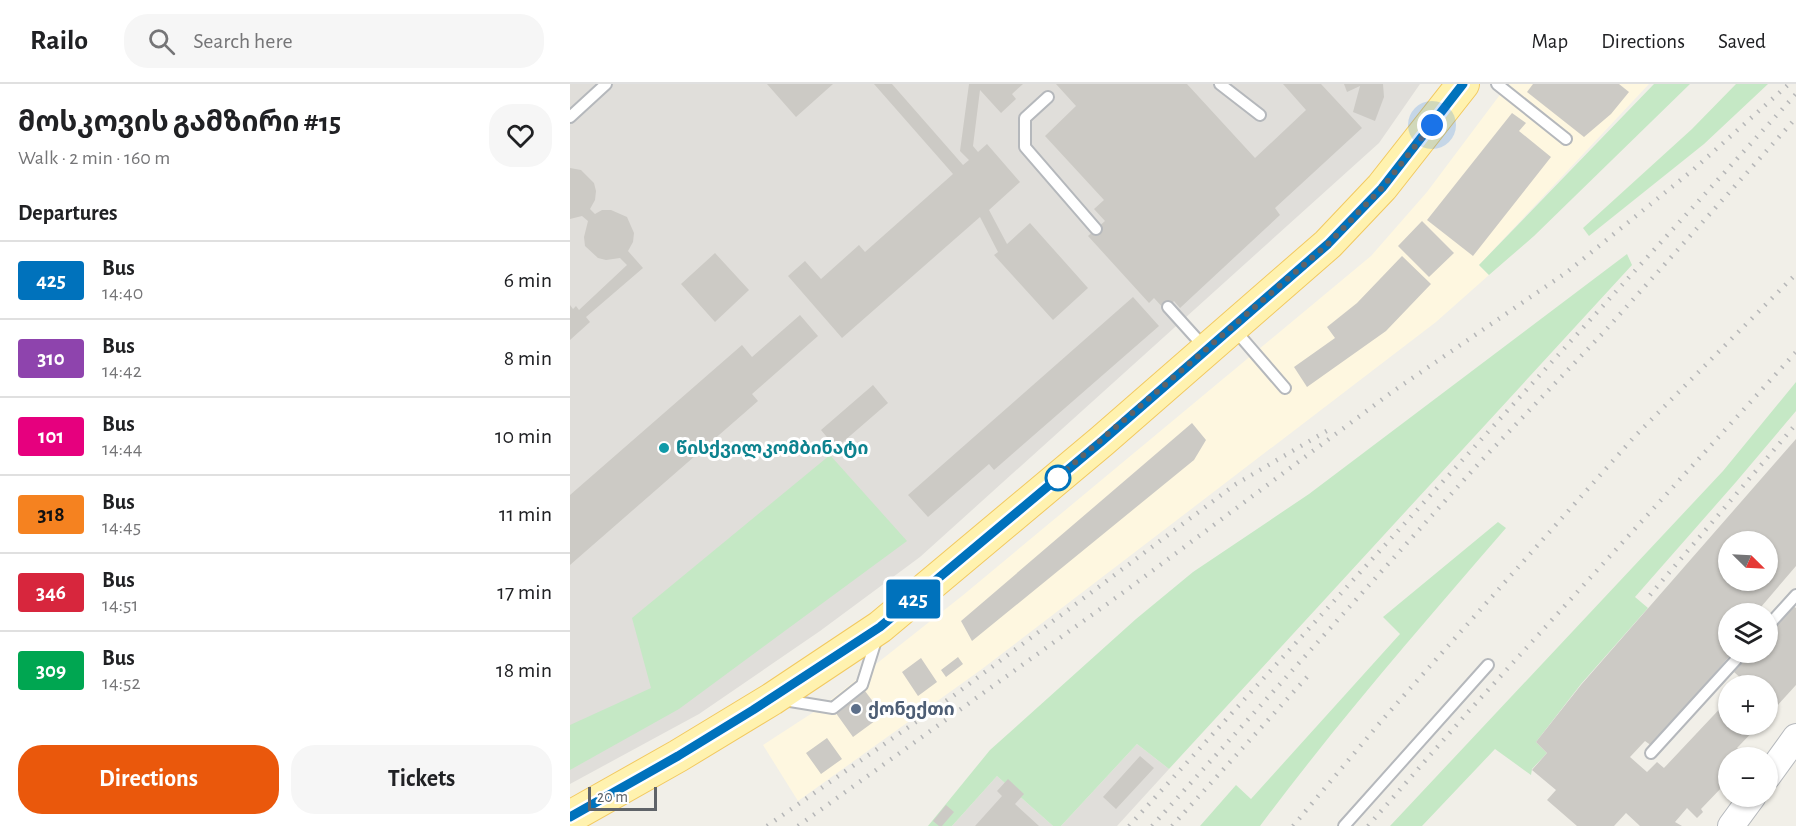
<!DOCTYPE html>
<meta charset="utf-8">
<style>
:root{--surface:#fff;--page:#f6f6f6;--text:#202124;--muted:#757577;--line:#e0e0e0;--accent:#ea580c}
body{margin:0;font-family:"Alegreya Sans","Noto Sans Georgian",sans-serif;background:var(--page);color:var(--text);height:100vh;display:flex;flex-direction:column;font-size:22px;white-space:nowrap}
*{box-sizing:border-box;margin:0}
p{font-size:20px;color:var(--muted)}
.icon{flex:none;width:33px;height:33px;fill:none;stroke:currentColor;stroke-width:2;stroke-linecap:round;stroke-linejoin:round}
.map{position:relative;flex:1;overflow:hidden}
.side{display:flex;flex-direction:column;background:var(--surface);width:570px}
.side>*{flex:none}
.badge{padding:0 12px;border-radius:4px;font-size:21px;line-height:39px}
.needle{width:39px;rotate:114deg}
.fabs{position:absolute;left:1148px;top:447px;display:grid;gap:12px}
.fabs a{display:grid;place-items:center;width:60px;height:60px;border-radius:50%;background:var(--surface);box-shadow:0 2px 4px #0004;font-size:30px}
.scale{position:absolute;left:18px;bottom:15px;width:69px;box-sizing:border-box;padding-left:6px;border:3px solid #5f6368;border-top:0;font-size:16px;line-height:21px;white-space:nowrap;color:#5f6368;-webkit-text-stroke:4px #fff;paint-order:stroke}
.you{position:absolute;width:30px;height:30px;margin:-15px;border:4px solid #fff;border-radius:50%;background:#1a73e8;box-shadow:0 0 0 9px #1a73e833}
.map>.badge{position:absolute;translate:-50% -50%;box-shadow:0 0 0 3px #fff}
h2{padding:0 18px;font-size:22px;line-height:54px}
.round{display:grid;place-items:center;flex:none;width:63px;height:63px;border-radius:24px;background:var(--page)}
.headline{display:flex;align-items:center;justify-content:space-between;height:102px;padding:0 18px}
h1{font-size:28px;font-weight:700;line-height:45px}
.action{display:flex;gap:12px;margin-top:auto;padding:12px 18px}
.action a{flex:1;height:69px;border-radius:24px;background:var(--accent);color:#fff;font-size:24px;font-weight:700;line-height:69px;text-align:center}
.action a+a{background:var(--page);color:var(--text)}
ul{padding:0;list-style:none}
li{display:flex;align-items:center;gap:18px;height:78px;padding:0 18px;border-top:2px solid var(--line)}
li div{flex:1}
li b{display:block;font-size:22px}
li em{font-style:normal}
li .badge{min-width:66px;font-weight:700;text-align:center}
header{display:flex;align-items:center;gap:36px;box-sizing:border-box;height:84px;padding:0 30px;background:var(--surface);border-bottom:2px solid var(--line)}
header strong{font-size:28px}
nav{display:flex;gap:33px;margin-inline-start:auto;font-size:21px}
.search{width:420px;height:54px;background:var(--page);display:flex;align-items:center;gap:15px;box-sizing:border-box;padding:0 21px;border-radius:24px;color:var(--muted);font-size:22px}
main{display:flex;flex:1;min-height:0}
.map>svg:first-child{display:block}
</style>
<header>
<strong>Railo</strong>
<div class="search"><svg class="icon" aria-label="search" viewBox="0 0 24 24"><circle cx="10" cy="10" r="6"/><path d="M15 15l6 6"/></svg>Search here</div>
<nav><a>Map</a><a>Directions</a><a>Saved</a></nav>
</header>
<main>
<section class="side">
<div class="headline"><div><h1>მოსკოვის გამზირი #15</h1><p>Walk · 2 min · 160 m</p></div><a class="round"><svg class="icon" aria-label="heart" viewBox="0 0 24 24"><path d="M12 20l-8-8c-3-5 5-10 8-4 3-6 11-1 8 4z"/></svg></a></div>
<h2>Departures</h2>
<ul>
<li><span class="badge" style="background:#0072bc;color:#fff">425</span><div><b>Bus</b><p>14:40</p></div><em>6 min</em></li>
<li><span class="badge" style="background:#8e44ad;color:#fff">310</span><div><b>Bus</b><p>14:42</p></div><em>8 min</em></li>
<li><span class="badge" style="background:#e6007e;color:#fff">101</span><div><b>Bus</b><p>14:44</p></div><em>10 min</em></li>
<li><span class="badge" style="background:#f58220;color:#111">318</span><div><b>Bus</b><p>14:45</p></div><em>11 min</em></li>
<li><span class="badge" style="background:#d7263d;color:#fff">346</span><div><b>Bus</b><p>14:51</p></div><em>17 min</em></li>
<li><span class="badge" style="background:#00a651;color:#fff">309</span><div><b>Bus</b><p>14:52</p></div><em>18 min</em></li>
</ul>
<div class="action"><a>Directions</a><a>Tickets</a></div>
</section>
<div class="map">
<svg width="1226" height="742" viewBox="0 0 1226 742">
<rect width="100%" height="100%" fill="#f1efe8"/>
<path fill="#fef7e0" d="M938,0H1079L909,181L919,191L866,238L412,585L228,717L193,661L253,622L392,512L801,172L857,108Z"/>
<path fill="#e0deda" d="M0,0H850L809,59L350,473L250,547L129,630L0,700Z
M567,660L599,685L547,742H491Z
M427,692L483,742H382Z"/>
<path fill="#c5e8c5" d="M1084,0H1120L964,152L919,191L909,181Z
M1166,0H1198L1134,60L1019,152L1013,144L1122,45Z
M1057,170L1062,181L599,685L567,660L491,742H483L427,692L382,742H358L420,666L566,535L623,488L739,410Z
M1226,298V327L1166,398L1065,513L1078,524L1011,600L966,658L977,669L962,685L961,691L925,665L852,742H820L1153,387Z
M260,371L337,457L109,625L0,686V641L81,604L62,534Z
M928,438L936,444C852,541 767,639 690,742H630L666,701L681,715L830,550L813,533Z"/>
<path fill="#cccac5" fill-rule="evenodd" d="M197,0H263L226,33Z
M304,0H322L393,81L399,76L390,67L399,0H453L442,10L446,15L431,29L410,6L403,62L408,68L417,60L450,98L419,126L437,160L460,139L518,204L483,236L424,171L428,168L410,133L272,254L218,192L235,177L251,195L289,161L295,168L383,90Z
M486,0H617L685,74L736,26L713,0H751L792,44L705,124L710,131L610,224L604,217L595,226L584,214L579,219L518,152L535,137L524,125L534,116L475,52L506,22Z
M774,0H813L814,13L805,37L783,28L790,2L777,8Z
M963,0H1049L1059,8L1041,30L1014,53L957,8Z
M942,29L956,39L949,47L981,73L903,172L857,136Z
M0,84L11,86L24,99L26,107L25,116L20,125L25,130L32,126H41L57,133L64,149L63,158L58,167L73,184L16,233L20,238L0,256V221L3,225L6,222L9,226L57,181L50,174L36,176L28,174L15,162L14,153L18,137L12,132L0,135Z
M852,137L884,169L859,193L828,162Z
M145,169L179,206L145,238L111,200Z
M832,172L861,200L816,247L737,303L724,283L765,254L757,243L787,219Z
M563,213L589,242L424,386L419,380L358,433L338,411Z
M230,231L248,252L182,310L188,317L0,481V411L172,261L182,273Z
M303,301L318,319L266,364L251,346Z
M622,339L636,356L624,376L402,557L391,537Z
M1226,355V482L1185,530H1158V568H1163L1082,662L1075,657L1060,673L1077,688L1087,678L1094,684L1158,616V640H1190L1167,664L1176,672L1158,674V692L1152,698L1154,701L1131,725L1133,728L1127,734L1117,724L1105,738L1112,742H1070L1056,729L1044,742H1007L977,716L986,706L962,686L977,669L966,658L1011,601ZM1158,458H1197V496H1158Z
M1223,522L1226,524V601L1197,633V602H1171L1175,598L1164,588L1181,568H1197V551Z
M388,573L393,580L376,593L371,586Z
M351,574L367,598L348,612L332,588Z
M292,603L313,631L283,653L263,625Z
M257,654L272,675L251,690L236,669Z
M570,672L584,684L546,725L533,713Z
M438,695L454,710L445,720L469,742H405L432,712L427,707Z
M376,721L384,728L372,742H369L363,737Z"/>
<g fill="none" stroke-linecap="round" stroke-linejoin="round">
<defs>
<path id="service" d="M650,0L690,31
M927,0L996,55
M478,13L455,34V63L526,145
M0,33L36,0
M598,223L636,265
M664,245L715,304
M1197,543L1226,511
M214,616L263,624L292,601L307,553
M1081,669L1173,568
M774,742L918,581"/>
<path id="tertiary" d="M1197,693L1226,653
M1161,742L1183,712"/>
<path id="primary" d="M0,733L108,672L202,615L310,543L532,357L758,160L812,103L893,0"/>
</defs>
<use href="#service" stroke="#b5b8bc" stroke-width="14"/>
<use href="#tertiary" stroke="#b5b8bc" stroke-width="28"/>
<use href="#primary" stroke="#f2c960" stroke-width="34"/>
<use href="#service" stroke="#fff" stroke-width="10"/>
<use href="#tertiary" stroke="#fff" stroke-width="26"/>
<use href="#primary" stroke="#fff2af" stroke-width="32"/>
<path stroke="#b6b7b8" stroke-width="4.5" stroke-dasharray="1.5 8" stroke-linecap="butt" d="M1080,511L1226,340
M197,742L383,612L666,400L760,345
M228,742L558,505L822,308L997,188L1124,85L1219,0
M559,742L1226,10
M582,742L911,377L1033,249L1226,34
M602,742L737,593
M723,742L813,635L1065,352L1226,190
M798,742L898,628L1226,268"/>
</g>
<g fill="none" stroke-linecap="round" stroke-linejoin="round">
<defs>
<path id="line" d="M0,733L108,672L183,626L310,543L532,357L758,160L812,104L893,0"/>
</defs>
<use href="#line" stroke="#fff" stroke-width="14"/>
<use href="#line" stroke="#0072bc" stroke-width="9"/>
<path stroke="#5f6368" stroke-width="6" stroke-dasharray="0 10.8" d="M488,394L480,400L758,160L812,104L862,41"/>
</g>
<circle fill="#0f9aa8" stroke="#fff" stroke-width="2" cx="94" cy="364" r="6"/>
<circle fill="#fff" stroke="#0072bc" stroke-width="3" cx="488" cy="394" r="12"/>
<circle fill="#5c6f8a" stroke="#fff" stroke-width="2" cx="286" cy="625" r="6"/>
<g text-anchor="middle" stroke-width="6" stroke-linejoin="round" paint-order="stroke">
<g font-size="18" font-weight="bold" fill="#0d838f" stroke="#fff" text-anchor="start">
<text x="106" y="370">წისქვილკომბინატი</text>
</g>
<g font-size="18" font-weight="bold" fill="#4e5e75" stroke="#fff" text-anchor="start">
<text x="298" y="631">ქონექთი</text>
</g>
</g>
</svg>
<div class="fabs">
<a><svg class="needle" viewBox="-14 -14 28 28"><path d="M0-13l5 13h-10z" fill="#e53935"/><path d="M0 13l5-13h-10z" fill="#757577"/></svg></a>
<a><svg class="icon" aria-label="layers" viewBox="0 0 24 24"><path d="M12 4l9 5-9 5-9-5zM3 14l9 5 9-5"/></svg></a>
<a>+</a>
<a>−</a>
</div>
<div class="scale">20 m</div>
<div class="you" style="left:862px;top:41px"></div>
<b class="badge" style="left:343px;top:515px;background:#0072bc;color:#fff">425</b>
</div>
</main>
